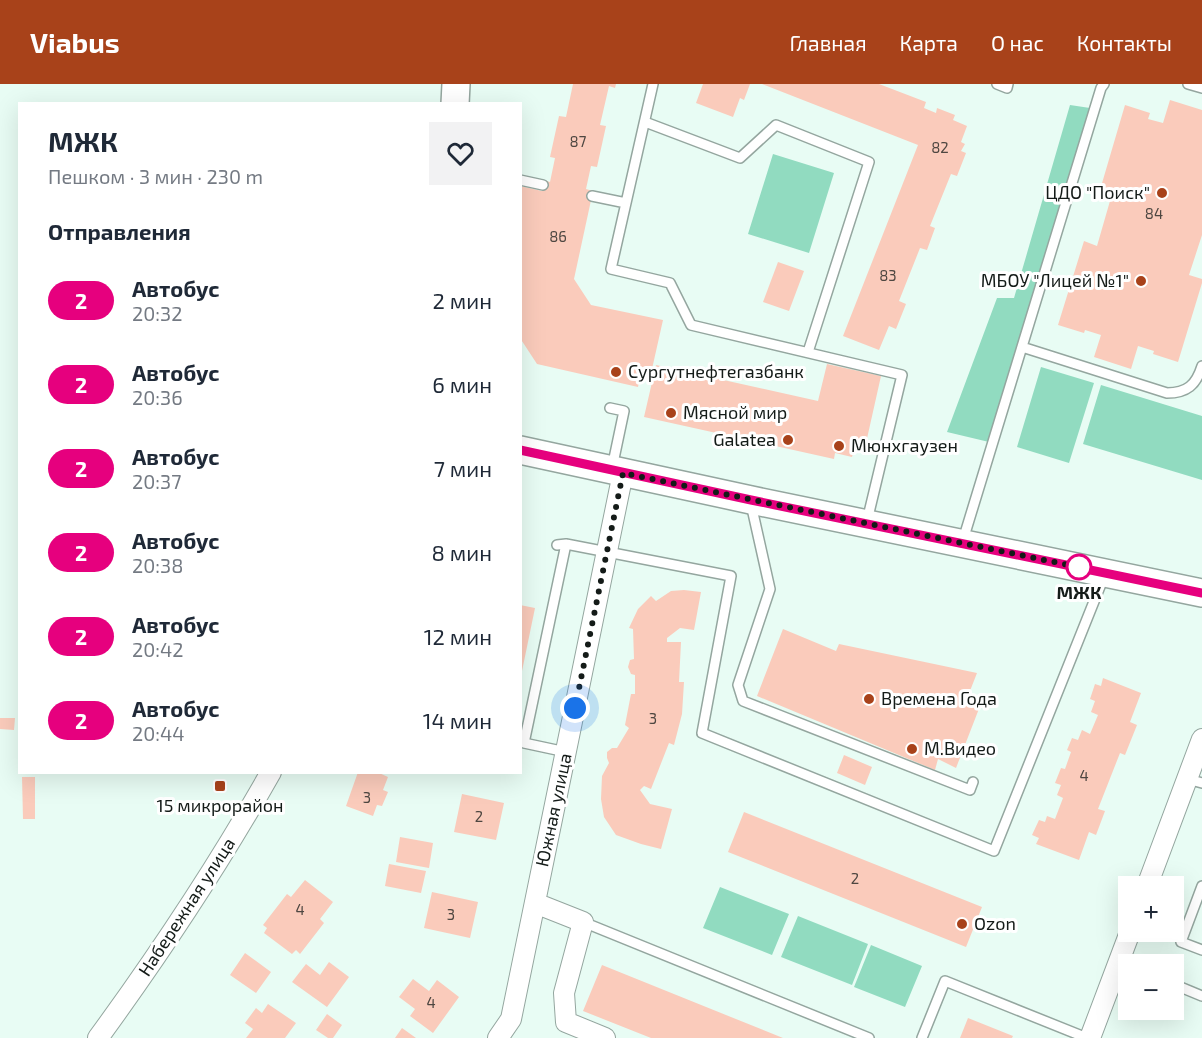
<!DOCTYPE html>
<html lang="ru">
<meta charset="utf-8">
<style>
:root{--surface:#fff;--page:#f2f2f3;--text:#1f2937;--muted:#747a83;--accent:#a8421a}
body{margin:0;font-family:"Exo 2",sans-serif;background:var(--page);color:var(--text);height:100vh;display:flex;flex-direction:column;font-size:22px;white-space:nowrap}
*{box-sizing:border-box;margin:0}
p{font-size:20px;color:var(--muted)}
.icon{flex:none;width:33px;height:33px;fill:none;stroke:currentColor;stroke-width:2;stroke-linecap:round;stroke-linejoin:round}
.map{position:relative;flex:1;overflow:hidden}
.drawer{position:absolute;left:18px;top:18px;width:504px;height:672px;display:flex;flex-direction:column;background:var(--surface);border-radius:0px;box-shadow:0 6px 24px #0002}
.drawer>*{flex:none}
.badge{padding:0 12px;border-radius:20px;font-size:21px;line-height:39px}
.fabs{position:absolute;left:1118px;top:792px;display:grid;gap:12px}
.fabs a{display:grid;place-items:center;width:66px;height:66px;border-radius:0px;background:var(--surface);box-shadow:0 6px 24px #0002;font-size:30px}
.you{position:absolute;width:30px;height:30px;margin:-15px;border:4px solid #fff;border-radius:50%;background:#1a73e8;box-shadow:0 0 0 9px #1a73e833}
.map>.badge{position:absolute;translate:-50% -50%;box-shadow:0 0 0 3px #fff}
h2{padding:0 30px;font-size:22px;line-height:54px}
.round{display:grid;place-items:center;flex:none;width:63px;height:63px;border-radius:0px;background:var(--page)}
.headline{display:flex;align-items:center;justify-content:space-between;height:102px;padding:0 30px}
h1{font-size:28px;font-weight:700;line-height:45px}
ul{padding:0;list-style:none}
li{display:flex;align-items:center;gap:18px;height:84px;padding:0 30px}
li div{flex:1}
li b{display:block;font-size:22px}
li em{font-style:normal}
li .badge{min-width:66px;font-weight:700;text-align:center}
header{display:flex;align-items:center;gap:36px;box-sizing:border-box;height:84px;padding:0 30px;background:var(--accent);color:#fff}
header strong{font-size:28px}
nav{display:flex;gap:33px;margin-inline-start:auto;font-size:21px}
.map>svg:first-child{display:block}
</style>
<header>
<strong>Viabus</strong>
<nav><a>Главная</a><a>Карта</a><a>О нас</a><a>Контакты</a></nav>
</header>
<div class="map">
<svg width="1202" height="954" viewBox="0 0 1202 954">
<rect width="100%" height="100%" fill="#e8fcf4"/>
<path fill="#91dbc0" d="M1070,21L1090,24L989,358L947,348L997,214H1014Z
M773,70L834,89L809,169L748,150Z
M1041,283L1094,299L1069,379L1017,363Z
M1101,301L1202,332V396L1083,360Z
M720,803L789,830L772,871L703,844Z
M798,832L868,860L852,901L781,873Z
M871,861L922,882L905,923L854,903Z"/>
<path fill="#facbbb" d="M573,0H616L615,4L609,2L600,41L606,42L597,83L591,82L586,105L593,107L574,195L591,221L663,236L652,285L642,283L638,303L537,280L520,254V102L542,107L544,96L550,98L555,74L550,73L559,32L566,33Z
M703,0H750L744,16L740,14L733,33L696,19Z
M762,0H879L926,18L924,24L936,29L937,24L955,31L953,36L967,42L961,58L965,60L961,67L966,69L957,92L951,90L930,142L935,144L927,166L920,164L899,217L906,220L896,245L889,242L879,266L843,252L918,61Z
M1170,16L1202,26V151L1189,191L1202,195V199L1178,278L1153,270L1154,267L1138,262L1131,285L1094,273L1101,251L1085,246L1084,249L1058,241L1084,157L1097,162L1112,110L1100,106L1125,21L1150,29L1148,35L1163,39Z
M778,178L804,187L789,227L763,218Z
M827,280L881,292L866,359L856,357L852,373L835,369L834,375L644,333L656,281L818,317Z
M684,506L701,508L694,546L680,544L667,554V558H681L679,598H684L682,630L674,661L669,659L651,705L644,702L640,706L650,720L672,725L661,765L641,760L616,751L604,733L601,715L602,692L609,679L607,674V668L612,664H617L629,644L625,641L631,610H635V591L631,590L628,583L630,576L634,575L633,545L629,544L638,525L651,512L656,517L671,507Z
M520,521L535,524L522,587H520Z
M783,545L836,567L839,560L977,589L968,612L982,617L956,684L938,675L935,686L757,612Z
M1103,594L1141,609L1130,638L1137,641L1125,671L1120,669L1098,725L1105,727L1096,751L1089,748L1079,776L1036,760L1039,754L1032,751L1039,736L1045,738L1047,732L1055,735L1063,714L1057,711L1061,701L1055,699L1061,684L1065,685L1071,668L1067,666L1072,654L1078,656L1082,646L1090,650L1098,631L1091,628L1095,617L1090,615L1095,600L1101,602Z
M0,634H15L14,646L0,645Z
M844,671L872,683L865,701L837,689Z
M358,688H377L388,693L383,706L388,708L382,722L377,721L373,732L346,722Z
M22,693H35V735H23Z
M462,710L504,719L496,756L454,748Z
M744,728L982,823L966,863L728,768Z
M400,753L433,759L429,784L396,778Z
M389,780L426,787L421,809L385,802Z
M305,796L333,818L320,835L324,839L300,870L296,866L292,870L264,849L267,844L263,841L287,810L291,813Z
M432,808L478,818L470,854L424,844Z
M245,869L271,888L256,909L230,891Z
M329,878L349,893L327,923L292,898L306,880L320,891Z
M602,881L783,954H651L583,927Z
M413,895L429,907L437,896L459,913L433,949L410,932L415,925L399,913Z
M268,920L296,939L285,954H246L253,945L245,939L256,924L262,929Z
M327,930L342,941L333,954H328L316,946Z
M968,934L1013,952L1012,954H960Z
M402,944L416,954H395Z"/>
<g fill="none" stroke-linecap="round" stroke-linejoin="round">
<defs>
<path id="lane" d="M653,0L611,185L670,199L691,241L902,291L867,437
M997,0L1007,4L1008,0
M1188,0L1202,4
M645,38L740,74L776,41L869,78L808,268
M520,96L543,101
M592,112L626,119
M1022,263L1167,309C1187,309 1196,301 1202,282
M610,324L624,327L612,384
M751,420L770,505L738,601L743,617L970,706L973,698
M963,456L1101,4L1104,0
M566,460L524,659L566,668
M557,461L566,460L731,492L702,649L994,767L1105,490
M1187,695L1202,699
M1202,802L1181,858L1202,866
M583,838L869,954
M1173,900L1202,912
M922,954L945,897L1087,954"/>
<path id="street" d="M1147,802L1202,655
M535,819L583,838L564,909L566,938L605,954
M98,954C160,869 219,780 271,688
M498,954L511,935L623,389
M1090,954L1130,848"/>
<path id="secondary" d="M455,20L456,0
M520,366L751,416L1202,509"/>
</defs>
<use href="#lane" stroke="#94a69f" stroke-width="12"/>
<use href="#street" stroke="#94a69f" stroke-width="22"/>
<use href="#secondary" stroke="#94a69f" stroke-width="30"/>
<use href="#lane" stroke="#fff" stroke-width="9"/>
<use href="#street" stroke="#fff" stroke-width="20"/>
<use href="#secondary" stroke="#fff" stroke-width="27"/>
</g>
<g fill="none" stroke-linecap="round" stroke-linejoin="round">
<defs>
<path id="line" d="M520,366L751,416L1202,509"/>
</defs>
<use href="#line" stroke="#fff" stroke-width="14"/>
<use href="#line" stroke="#e6007e" stroke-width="9"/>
<path stroke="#141b18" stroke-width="6" stroke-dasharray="0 10.8" d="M575,624L623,389L1083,484L1079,483"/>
</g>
<g fill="#a8421a" stroke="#fff" stroke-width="2">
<circle cx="1162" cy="109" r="6"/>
<circle cx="1141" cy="197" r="6"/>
<circle cx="616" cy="288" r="6"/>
<circle cx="671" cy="329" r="6"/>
<circle cx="788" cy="356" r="6"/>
<circle cx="839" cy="362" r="6"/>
<circle cx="869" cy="615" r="6"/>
<circle cx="912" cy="665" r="6"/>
<rect x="214" y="696" width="12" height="12" rx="3"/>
<circle cx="962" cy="840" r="6"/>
</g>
<circle fill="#fff" stroke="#e6007e" stroke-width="3" cx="1079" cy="483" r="12"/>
<g text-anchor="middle" stroke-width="6" stroke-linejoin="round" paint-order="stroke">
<g font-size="15" fill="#4e4741">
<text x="578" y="63">87</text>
<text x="940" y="69">82</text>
<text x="1154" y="135">84</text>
<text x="558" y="158">86</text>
<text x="888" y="197">83</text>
<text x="653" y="640">3</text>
<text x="1084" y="697">4</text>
<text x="367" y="719">3</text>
<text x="479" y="738">2</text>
<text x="855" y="800">2</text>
<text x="300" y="831">4</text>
<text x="451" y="836">3</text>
<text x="431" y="924">4</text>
</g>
<g font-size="18" fill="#141b18" stroke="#fff" text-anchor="start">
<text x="1150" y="115" text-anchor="end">ЦДО "Поиск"</text>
<text x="1129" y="203" text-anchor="end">МБОУ "Лицей №1"</text>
<text x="628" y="294">Сургутнефтегазбанк</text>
<text x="683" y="335">Мясной мир</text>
<text x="776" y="362" text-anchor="end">Galatea</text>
<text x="851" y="368">Мюнхгаузен</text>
<text x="881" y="621">Времена Года</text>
<text x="924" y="671">М.Видео</text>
<text x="220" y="728" text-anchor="middle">15 микрорайон</text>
<text x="974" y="846">Ozon</text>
</g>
<g font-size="18" font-weight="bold" fill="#141b18" stroke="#fff">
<text x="1079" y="515">МЖК</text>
</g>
<g font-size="18" fill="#141b18" stroke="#fff">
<text transform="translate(554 726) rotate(-78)" y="6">Южная улица</text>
<text transform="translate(187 823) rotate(-57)" y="6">Набережная улица</text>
</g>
</g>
</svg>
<div class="fabs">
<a>+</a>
<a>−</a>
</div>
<div class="you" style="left:575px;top:624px"></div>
<section class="drawer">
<div class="headline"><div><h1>МЖК</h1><p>Пешком · 3 мин · 230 m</p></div><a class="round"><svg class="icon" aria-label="heart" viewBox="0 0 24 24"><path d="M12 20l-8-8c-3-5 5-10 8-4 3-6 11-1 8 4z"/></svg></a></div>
<h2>Отправления</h2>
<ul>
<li><span class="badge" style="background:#e6007e;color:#fff">2</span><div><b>Автобус</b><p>20:32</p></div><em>2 мин</em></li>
<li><span class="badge" style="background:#e6007e;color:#fff">2</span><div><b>Автобус</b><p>20:36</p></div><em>6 мин</em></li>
<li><span class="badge" style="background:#e6007e;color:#fff">2</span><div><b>Автобус</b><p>20:37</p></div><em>7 мин</em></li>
<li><span class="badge" style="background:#e6007e;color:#fff">2</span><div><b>Автобус</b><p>20:38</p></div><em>8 мин</em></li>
<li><span class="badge" style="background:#e6007e;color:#fff">2</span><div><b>Автобус</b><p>20:42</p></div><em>12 мин</em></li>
<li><span class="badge" style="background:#e6007e;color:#fff">2</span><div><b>Автобус</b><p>20:44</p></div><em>14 мин</em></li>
</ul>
</section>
</div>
